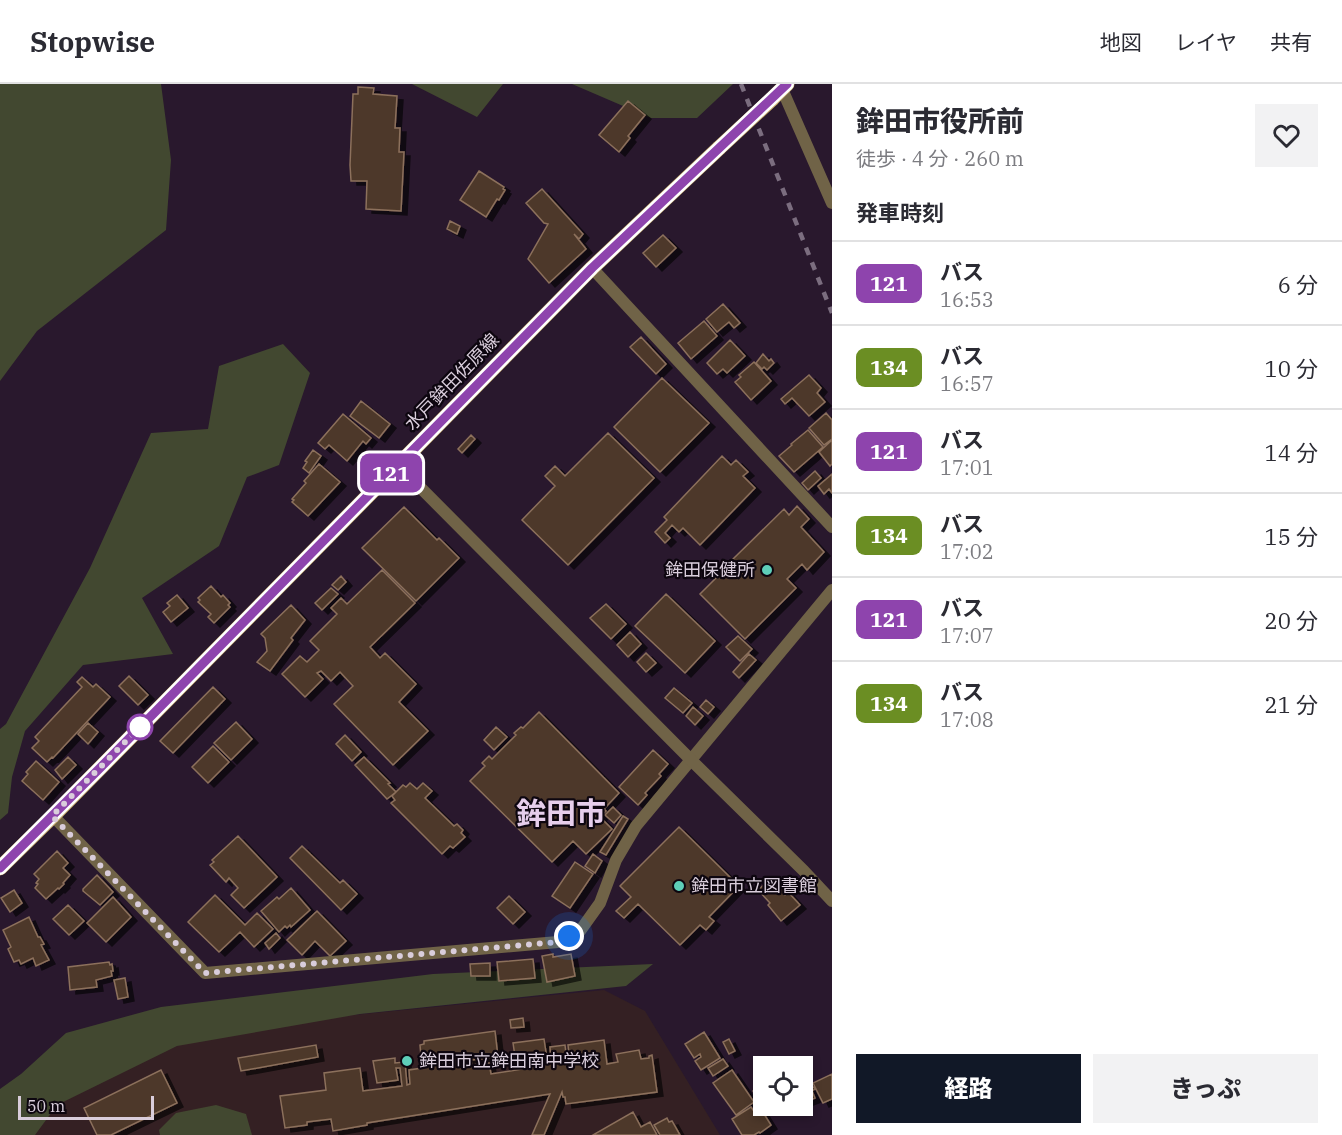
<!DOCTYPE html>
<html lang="ja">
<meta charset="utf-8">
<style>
:root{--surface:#fff;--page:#f2f2f3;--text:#2b2b33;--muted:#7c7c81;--line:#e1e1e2;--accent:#111827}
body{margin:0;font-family:"IBM Plex Serif","Noto Sans JP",serif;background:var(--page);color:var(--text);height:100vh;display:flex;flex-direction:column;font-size:22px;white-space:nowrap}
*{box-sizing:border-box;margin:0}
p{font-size:20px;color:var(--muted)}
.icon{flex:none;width:33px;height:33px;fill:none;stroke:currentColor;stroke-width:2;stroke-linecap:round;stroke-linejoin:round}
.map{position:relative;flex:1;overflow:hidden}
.sheet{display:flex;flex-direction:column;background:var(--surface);width:510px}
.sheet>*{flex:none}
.badge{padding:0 12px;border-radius:9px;font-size:21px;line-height:39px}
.fabs{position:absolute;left:753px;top:972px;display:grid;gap:12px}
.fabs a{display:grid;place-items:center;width:60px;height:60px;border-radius:0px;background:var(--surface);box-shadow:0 3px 9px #0003;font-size:30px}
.scale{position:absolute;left:18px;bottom:15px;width:136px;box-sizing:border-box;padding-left:6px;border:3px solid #d9cddb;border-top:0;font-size:16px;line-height:21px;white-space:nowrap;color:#d9cddb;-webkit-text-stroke:4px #0d060f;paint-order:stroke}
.you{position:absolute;width:30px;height:30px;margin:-15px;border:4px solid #fff;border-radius:50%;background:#1a73e8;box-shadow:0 0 0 9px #1a73e833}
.map>.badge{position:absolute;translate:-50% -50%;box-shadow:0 0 0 3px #fff}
h2{padding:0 24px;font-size:22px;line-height:54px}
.round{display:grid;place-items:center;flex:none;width:63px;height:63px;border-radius:0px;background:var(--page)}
.summary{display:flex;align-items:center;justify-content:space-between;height:102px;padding:0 24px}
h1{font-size:28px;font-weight:800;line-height:45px}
.primary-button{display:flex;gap:12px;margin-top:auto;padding:12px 24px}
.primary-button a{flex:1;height:69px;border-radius:0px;background:var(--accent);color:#fff;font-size:24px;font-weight:800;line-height:69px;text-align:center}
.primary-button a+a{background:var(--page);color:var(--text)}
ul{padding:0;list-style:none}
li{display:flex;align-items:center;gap:18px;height:84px;padding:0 24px;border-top:2px solid var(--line)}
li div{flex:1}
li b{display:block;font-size:22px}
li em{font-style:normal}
li .badge{min-width:66px;font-weight:700;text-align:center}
header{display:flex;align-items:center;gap:36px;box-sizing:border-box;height:84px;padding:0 30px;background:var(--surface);border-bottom:2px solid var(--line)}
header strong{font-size:28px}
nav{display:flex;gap:33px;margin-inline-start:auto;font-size:21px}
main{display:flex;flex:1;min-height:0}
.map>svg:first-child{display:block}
</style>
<header>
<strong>Stopwise</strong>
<nav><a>地図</a><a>レイヤ</a><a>共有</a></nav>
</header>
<main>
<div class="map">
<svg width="832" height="1051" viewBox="0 0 832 1051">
<defs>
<filter id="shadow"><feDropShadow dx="6" dy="4" stdDeviation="0" flood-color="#0009"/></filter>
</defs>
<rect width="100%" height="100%" fill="#29182d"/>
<path fill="#342023" d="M604,906L645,927L720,1051H24L41,1032L100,992L223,944Z"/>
<path fill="#424830" d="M0,0H161L171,76L166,146L37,247L0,297Z
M412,0H503L477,33Z
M572,0H733L697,34H651Z
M283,260L310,289L279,381L247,393L219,462L142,514L173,570L83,581L25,647L12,693L8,729L0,736V645L6,640L90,484L151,349L208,345L219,282Z
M653,880L626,902L360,930L177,962L57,1021L35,1051H0V1005L21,990L66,949L161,923L433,890Z
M216,1021L246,1030L252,1051H160L159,1046L176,1029Z"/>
<path fill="#4e3929" stroke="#8c705c" stroke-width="1.5" filter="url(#shadow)" d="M358,3L374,4L373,10L397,12L395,44H400L399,68H404L401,127L366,125L367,97H351L350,81L353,10H358Z
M628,17L645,31L628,52L630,54L619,68L599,51Z
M479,87L504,103L503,105L505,106L499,116L497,115L486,133L460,116Z
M542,105L583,150L579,155L574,150L586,165L549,199L528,175L548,140L544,139L526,119Z
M450,137L460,142L457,150L447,145Z
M663,151L676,164L656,183L643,169Z
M723,220L740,239L734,244L729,238L717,248L706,235Z
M704,237L717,252L691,275L678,259Z
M641,253L666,280L656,290L630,263Z
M730,256L745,272L727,289L723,285L717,290L707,279Z
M763,270L769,277L771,275L774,279L767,286L764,283L762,285L756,279Z
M754,278L771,297L751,316L735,298L741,293L739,291Z
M809,291L821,304L817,309L825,318L809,332L792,314L785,320L781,315Z
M662,294L709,339L660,388L614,343Z
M361,317L390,340L379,354L350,332Z
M826,329L832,336V355L824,361L809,344Z
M343,330L371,354L366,360L363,357L347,377L329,361L325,365L318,359Z
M808,346L823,363L794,388L779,372L792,361L791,360Z
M608,349L654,394L568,481L522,436L555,402L545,392L555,382L565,392Z
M471,351L475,355L462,369L458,365Z
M832,356V380L830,382L819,368Z
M313,366L321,372L309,389L303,384L307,378L305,377Z
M722,372L731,381L736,376L748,388L743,392L755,404L700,461L683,444L679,448L672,441L665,449L670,454L665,459L655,448L667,436L664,433Z
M319,380L340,398L308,432L292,418L294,416L292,415L306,399L304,397Z
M815,387L821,394L808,406L802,399Z
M832,390V409L829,405L824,410L818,402Z
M797,422L809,435L801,443L824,468L807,486L802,480L787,495L796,504L745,555L700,510L733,477L732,476L784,425L789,431Z
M404,423L437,456L439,454L459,474L416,517L362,464Z
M382,486L415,519L370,563L380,574L385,569L416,600L399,618L428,647L393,681L334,620L353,602L340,588L331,597L321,587L317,589L323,595L305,613L282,590L300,572L307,578L319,566L310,557L337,530L331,524L341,514L347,520Z
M341,492L346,498L338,506L332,501Z
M211,502L221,513L223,511L230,519L228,521L230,523L214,539L208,533L211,530L198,518L200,516L198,514Z
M331,504L338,510L322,526L315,519Z
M666,510L715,557L685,589L635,542Z
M177,511L188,524L171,538L163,528L170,522L167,519Z
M606,520L626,540L611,555L590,534Z
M291,521L305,536L291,554L293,556L270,587L257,578L267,567L265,554L261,550Z
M630,548L641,560L628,573L617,561Z
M738,552L752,565L740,577L726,563Z
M646,569L656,579L646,588L637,578Z
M749,570L756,576L739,594L733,588Z
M129,592L148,611L138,621L119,602Z
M82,593L93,603L96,600L110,613L53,674L52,673L47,678L32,664L39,657L35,653L82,603L77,598Z
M213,603L225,615L173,669L160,657Z
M674,604L692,619L683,629L665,614Z
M706,616L714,623L708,630L700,623Z
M693,623L703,632L695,641L686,632Z
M539,628L619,709L604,725L606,727L600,733L612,745L586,770L573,757L552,778L470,697L485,682L482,679L489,672L492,675L516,651L514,649L521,643L523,644Z
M236,638L252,655L231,676L214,659Z
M88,639L98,648L88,660L78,650Z
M496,643L507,653L494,666L484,656Z
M345,651L361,668L352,677L336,660Z
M213,662L229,678L208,699L192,683Z
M653,666L668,680L659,690L661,692L645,709L647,711L638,721L619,703Z
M68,673L76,681L62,695L55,686Z
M364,673L390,699L388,700L396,708L387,715L355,681Z
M36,677L59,698L43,716L22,697L28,690L26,688Z
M410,699L417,705L423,699L432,707L425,714L454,742L457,740L463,746L461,749L465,753L453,764L450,762L442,770L391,719L395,716L392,712L403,701L406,703Z
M613,723L621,731L614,739L605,731Z
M623,732L628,735L606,771L600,768Z
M679,743L739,802L709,833L714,837L706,846L700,841L680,861L638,820L624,834L616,827L631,813L620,802Z
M238,752L277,793L244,824L231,811L238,804L229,794L226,798L210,781L214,778L212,776Z
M302,762L340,799L343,796L357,810L341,826L290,774Z
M57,767L68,779L63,784L70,791L63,799L64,800L59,805L58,804L46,815L35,804L38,800L36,799L39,795L34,790Z
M593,770L602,777L595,789L585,782Z
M575,778L593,790L570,824L552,812Z
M97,791L113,808L100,821L83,807V805Z
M776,793L786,804L783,808L785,811L788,808L800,821L781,837L768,821L770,819L758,806L771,794L773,796Z
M291,804L310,826L291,843L290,841L287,844L285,842L279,848L261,827L277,813L279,815Z
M14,806L22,819L10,828L1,814Z
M215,811L245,841L257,829L273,845L254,863L240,848L219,868L188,838Z
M509,812L525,828L513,840L497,824Z
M113,813L131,833L106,858L87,839Z
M68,821L84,837L69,851L53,835Z
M317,827L346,857L330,872L315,857L302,871L287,856Z
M29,833L38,853H40L44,860L41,861L49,876L36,882L33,874L21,880L19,876L14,878L8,865L11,863L3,846Z
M276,849L280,854L269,865L265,859Z
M553,870V873L571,870L575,892L547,898L542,872Z
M533,875L535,894L499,897L497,878Z
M109,878L110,881L112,880L113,887H111L112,892L96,896L97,903L70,906L68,883Z
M490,879V892H471L470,880Z
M125,894L128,913L118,915L114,896Z
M523,934L524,943L511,944L510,936Z
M495,947L498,973L471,976L472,981L489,979L491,990L535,983L534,977L547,975V979L551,978L550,963L565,961L567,979H570L568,961L604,956L607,980L618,978L616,970L639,966L641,975L649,974V972L652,971L657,1008L566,1020L565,1013H563L562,1008L544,1051H532L550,1010L367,1039V1041L333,1047L331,1035L307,1038V1041L285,1044L280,1012L326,1006L324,989L360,984L363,1007L402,1002L400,984H396L398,996L377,999L373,977L395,974V979L405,978L407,1001L410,1000L409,986L422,984L420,961L424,960V957Z
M704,948L720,974L701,986L695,977L701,973L700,970L694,974L685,960Z
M544,955L547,975L516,979L513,959Z
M729,955L735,967L729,970L723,958Z
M316,961L318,973L241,987L238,974Z
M723,975L728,982L713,992L708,984Z
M161,986L177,1019L111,1051H97L84,1024Z
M732,986L754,1018L736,1031L713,999Z
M832,990V1015L823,1019L813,999Z
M809,999L811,1004L814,1003L815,1005L812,1007L815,1014L807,1017L802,1008V1002Z
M764,1000V1022H772L765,1025L764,1022L762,1023L753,1007Z
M759,1022L771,1041L760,1049L759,1048L754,1051H742L732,1035L751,1023L753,1026Z
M633,1028L641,1043L650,1038L657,1051H593Z
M667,1034L669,1038L672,1037L680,1051H660L654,1041Z"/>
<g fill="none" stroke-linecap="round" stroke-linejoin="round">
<path stroke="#706347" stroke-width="12" d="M782,5L832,119
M592,184L832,443
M53,732L205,889L558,858L580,847L600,819L616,776L636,742L832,506"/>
<path stroke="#706347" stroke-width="12" d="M398,381L691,676L804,787L832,817"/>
<path stroke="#c2a86b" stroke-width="15" d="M772,15L787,0
M0,784L53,732L592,184L719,64"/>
<path stroke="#7b6d7f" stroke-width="4.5" stroke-dasharray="8 8" stroke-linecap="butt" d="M741,0L832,229"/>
<path stroke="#c2a86b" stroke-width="15" d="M719,64L772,15"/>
</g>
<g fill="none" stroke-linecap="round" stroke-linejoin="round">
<defs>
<path id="line" d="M0,784L101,683L592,184L787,0"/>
</defs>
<use href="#line" stroke="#fff" stroke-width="14"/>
<use href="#line" stroke="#8e44ad" stroke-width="9"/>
<path stroke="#d9cddb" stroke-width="6" stroke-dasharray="0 10.8" d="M140,643L52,732L205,889L558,858L569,852"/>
</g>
<g fill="#5eceb8" stroke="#0d060f" stroke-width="2">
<circle cx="767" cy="486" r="6"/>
<circle cx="679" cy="802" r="6"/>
<circle cx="407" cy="977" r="6"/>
</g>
<circle fill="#fff" stroke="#8e44ad" stroke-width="3" cx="140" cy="643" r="12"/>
<g text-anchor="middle" stroke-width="4.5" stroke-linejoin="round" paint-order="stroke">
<g font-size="18" fill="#d9cddb" stroke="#0d060f">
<text transform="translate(452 298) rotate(-46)" y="6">水戸鉾田佐原線</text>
</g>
<g font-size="18" fill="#d9cddb" stroke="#0d060f" text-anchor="start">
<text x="755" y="492" text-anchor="end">鉾田保健所</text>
<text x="691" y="808">鉾田市立図書館</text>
<text x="419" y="983">鉾田市立鉾田南中学校</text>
</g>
<g font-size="30" font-weight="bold" fill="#e6ceeb" stroke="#0d060f">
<text x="561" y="740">鉾田市</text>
</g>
</g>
</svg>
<div class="fabs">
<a><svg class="icon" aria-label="locate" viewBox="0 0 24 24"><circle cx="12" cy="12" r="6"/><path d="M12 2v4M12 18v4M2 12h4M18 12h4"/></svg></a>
</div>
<div class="scale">50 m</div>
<div class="you" style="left:569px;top:852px"></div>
<b class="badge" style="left:391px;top:389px;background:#8e44ad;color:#fff">121</b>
</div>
<section class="sheet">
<div class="summary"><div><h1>鉾田市役所前</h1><p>徒歩 · 4 分 · 260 m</p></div><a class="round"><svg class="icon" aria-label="heart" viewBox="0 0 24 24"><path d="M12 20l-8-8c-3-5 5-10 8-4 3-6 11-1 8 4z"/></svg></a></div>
<h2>発車時刻</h2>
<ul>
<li><span class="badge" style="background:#8e44ad;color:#fff">121</span><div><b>バス</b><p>16:53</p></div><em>6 分</em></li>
<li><span class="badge" style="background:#6b8e23;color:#fff">134</span><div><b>バス</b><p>16:57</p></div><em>10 分</em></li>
<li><span class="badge" style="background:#8e44ad;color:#fff">121</span><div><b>バス</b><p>17:01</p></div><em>14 分</em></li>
<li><span class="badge" style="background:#6b8e23;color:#fff">134</span><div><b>バス</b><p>17:02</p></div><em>15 分</em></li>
<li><span class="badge" style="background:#8e44ad;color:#fff">121</span><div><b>バス</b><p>17:07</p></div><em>20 分</em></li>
<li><span class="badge" style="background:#6b8e23;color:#fff">134</span><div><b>バス</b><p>17:08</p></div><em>21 分</em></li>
</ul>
<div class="primary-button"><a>経路</a><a>きっぷ</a></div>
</section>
</main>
